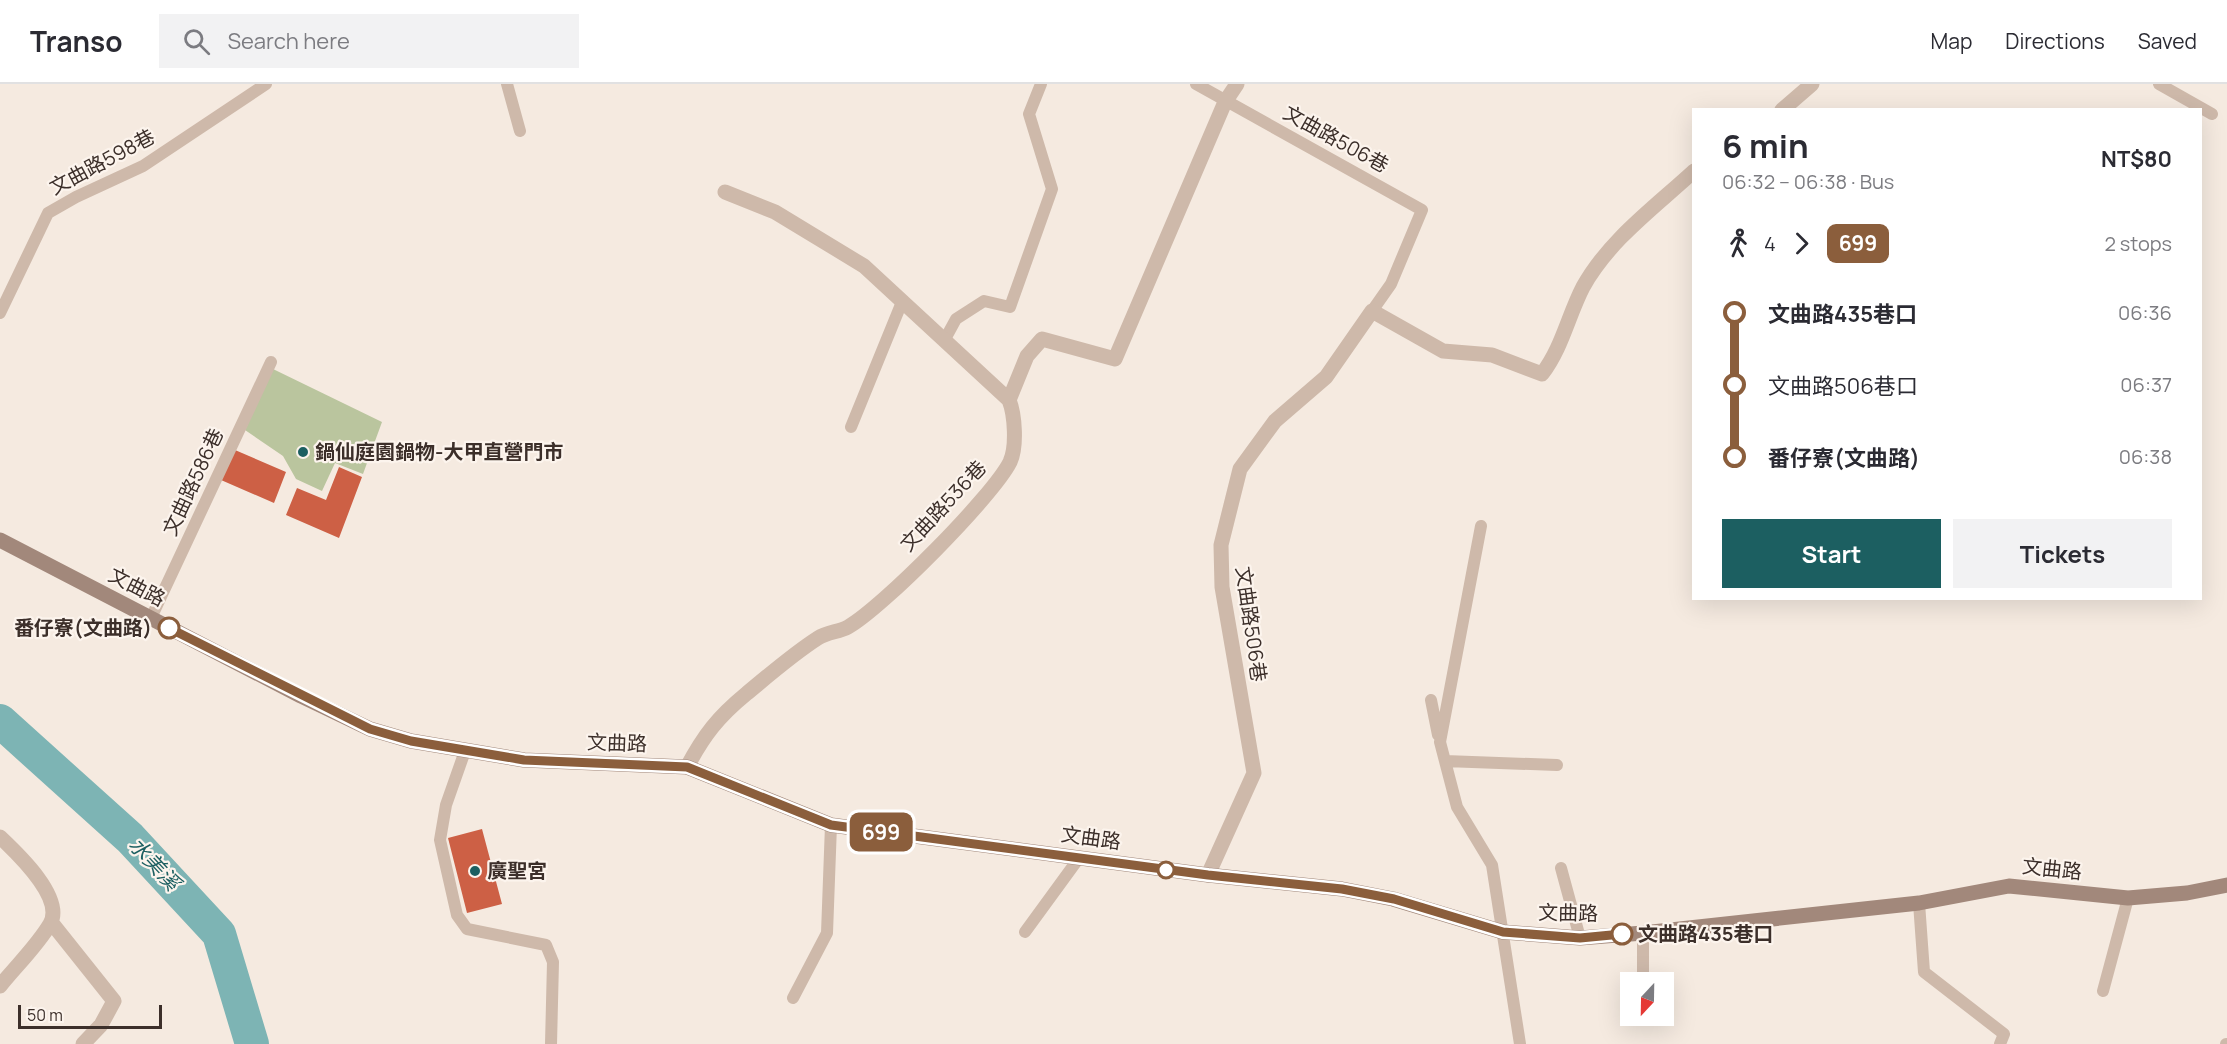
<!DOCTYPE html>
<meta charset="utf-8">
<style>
:root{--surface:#fff;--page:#f2f2f3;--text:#2b2b33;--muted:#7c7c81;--line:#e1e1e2;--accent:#1c5f61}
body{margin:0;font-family:Manrope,"Noto Sans TC",sans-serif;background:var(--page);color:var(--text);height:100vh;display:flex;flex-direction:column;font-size:22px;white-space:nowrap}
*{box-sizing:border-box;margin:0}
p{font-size:20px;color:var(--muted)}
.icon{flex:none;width:33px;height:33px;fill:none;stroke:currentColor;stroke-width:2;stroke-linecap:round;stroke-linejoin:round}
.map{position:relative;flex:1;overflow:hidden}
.side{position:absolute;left:1692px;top:24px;width:510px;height:492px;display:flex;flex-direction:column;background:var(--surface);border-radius:0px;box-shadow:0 6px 24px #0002}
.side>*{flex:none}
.badge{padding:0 12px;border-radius:9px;font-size:21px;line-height:39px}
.needle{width:39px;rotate:202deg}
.buttons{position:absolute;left:1620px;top:888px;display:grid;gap:12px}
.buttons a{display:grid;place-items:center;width:54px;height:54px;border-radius:0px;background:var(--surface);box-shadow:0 6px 24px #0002;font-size:30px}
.scale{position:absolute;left:18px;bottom:15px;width:144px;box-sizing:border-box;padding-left:6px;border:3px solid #3c2f2a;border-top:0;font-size:16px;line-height:21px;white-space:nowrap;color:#3c2f2a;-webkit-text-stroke:4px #fcf4ed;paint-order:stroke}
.map>.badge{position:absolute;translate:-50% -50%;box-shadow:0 0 0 3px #fff}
.legs{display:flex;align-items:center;gap:9px;height:66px;padding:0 30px;font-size:20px}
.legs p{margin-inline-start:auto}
.headline{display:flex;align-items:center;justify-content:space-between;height:102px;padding:0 30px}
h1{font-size:33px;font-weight:700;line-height:45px}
.action{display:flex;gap:12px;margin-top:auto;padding:12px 30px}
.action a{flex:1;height:69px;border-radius:0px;background:var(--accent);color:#fff;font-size:24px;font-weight:700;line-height:69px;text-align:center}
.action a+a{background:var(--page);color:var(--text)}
ul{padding:0 30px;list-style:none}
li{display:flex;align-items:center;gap:21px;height:72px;font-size:22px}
li i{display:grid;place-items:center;width:9px;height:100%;margin:0 8px;background:currentColor}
li i::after{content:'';width:15px;height:15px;margin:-8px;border:4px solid;border-radius:50%;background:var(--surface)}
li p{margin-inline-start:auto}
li:first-child i{background:linear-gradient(#0000 50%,currentColor 0)}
li:last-child i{background:linear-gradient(currentColor 50%,#0000 0)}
header{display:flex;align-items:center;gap:36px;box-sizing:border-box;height:84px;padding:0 30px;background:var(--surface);border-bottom:2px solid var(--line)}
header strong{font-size:28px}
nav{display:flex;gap:33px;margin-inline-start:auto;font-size:21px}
.search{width:420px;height:54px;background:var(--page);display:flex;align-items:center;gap:15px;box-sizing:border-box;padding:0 21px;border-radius:0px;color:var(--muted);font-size:22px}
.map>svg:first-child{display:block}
</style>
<header>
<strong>Transo</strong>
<div class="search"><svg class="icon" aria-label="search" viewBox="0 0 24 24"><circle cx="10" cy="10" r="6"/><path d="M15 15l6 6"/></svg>Search here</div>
<nav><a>Map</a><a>Directions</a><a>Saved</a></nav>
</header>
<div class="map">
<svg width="2227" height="960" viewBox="0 0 2227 960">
<rect width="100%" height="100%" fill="#f5eae0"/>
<path fill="#bac59e" d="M273,285L382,338L363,390L335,379L322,407L296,395L283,372L245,346Z"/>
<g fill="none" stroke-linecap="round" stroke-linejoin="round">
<path stroke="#7db4b4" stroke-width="34" d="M0,637L130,754L219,850L252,960"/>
</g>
<path fill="#cd6045" d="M235,366L286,388L274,419L221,396Z
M339,383L362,393L339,454L286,431L297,404L326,416Z
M482,745L502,820L467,829L448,754Z"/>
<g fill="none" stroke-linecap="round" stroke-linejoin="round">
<path stroke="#ceb9aa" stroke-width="12" d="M507,0L520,47
M1196,0L1422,126L1391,200L1372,227
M2159,0L2212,30
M0,229L48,129L76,113L143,82L266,0
M944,257L956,235L984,217L1010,223L1052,105L1029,30L1041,0
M851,343L902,218
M1481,442L1440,658L1457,723L1492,781L1520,960
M151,534L271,278
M1431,616L1438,651
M465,667L446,721L440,756L457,831L467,845L546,861L553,878L551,960
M1445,677L1557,681
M1561,784L1580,854
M1919,819L1924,888L2004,950L2000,960
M1025,848L1079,774
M1643,849V898
M2103,907L2128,814
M793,914L827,849L831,741
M2226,960H2227"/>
<path stroke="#ceb9aa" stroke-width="15" d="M1782,26L1812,0
M725,108L775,128L864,182L1009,316
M687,683C704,651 718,633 746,610C769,591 793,570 818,554C827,548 839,548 848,543C882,524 993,412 1010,378C1017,363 1015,331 1009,316L1027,272L1042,255L1115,275L1225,18L1237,0
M0,753C18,770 65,814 50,840C37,862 16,882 0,902
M1208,791L1254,689L1222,503L1221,461L1240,385L1275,337L1326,293L1372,227L1443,267L1492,271L1542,290C1562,264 1568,232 1583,203C1609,156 1655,123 1694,87
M51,838L114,917L101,941L83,960"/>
<path stroke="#a2887b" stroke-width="15" d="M0,456L301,612L370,645L411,657L524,676L687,683L831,741L1208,791L1342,805L1393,815L1503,848L1580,854L1643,849L1919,819L2009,802L2128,814L2187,809L2227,801"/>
</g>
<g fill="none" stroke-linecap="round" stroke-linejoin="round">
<defs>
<path id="line-1" d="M169,544L370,645L411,657L524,676L687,683L831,741L1208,791L1342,805L1394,815L1503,848L1580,854L1622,850"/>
</defs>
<use href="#line-1" stroke="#fff" stroke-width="14"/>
<use href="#line-1" stroke="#8b5e3c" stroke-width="9"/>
</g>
<g fill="#1c5f61" stroke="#fcf4ed" stroke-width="2">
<circle cx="303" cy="368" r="6"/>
<circle cx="475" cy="787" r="6"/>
</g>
<g fill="#fff" stroke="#8b5e3c" stroke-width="3">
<circle cx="169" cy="544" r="10"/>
<circle cx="1166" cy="786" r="8"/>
<circle cx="1622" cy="850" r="10"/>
</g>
<g text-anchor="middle" stroke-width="4.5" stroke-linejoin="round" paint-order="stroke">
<g font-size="20" fill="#3c2f2a" stroke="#fcf4ed">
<text transform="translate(1336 55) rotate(29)" y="7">文曲路506巷</text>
<text transform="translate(102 78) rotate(-28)" y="7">文曲路598巷</text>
<text transform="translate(193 398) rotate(-65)" y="7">文曲路586巷</text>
<text transform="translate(943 422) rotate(-47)" y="7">文曲路536巷</text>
<text transform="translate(137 503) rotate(27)" y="7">文曲路</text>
<text transform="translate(1251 540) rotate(82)" y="7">文曲路506巷</text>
<text transform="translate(617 659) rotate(2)" y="7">文曲路</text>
<text transform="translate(1091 754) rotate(8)" y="7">文曲路</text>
<text transform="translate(2052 785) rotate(6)" y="7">文曲路</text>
<text transform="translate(1568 829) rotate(1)" y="7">文曲路</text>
</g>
<g font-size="20" font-weight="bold" fill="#3c2f2a" stroke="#fcf4ed" text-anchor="start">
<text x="315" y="375">鍋仙庭園鍋物-大甲直營門市</text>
<text x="487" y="794">廣聖宮</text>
</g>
<g font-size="20" font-weight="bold" fill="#3c2f2a" stroke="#fcf4ed" text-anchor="end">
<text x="152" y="551">番仔寮(文曲路)</text>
<text x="1638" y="857" text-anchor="start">文曲路435巷口</text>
</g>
<g font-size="21" font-style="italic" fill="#1c5f61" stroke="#fcf4ed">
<text transform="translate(154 780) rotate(47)" y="7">水美溪</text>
</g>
</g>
</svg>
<div class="buttons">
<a><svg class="needle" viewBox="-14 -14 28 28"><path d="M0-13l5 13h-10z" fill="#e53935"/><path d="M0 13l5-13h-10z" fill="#7c7c81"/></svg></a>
</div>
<div class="scale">50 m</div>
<b class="badge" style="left:881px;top:748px;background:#8b5e3c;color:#fff">699</b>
<section class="side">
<div class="headline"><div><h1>6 min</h1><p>06:32 – 06:38 · Bus</p></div><b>NT$80</b></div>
<div class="legs"><svg class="icon" aria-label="walk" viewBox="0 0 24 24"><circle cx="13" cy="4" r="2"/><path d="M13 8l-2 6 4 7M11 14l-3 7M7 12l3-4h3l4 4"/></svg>4<svg class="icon" aria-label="forward" viewBox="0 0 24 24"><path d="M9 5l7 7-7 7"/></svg><b class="badge" style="background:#8b5e3c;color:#fff">699</b><p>2 stops</p></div>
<ul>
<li><i style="color:#8b5e3c"></i><b>文曲路435巷口</b><p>06:36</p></li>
<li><i style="color:#8b5e3c"></i><span>文曲路506巷口</span><p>06:37</p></li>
<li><i style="color:#8b5e3c"></i><b>番仔寮(文曲路)</b><p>06:38</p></li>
</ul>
<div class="action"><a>Start</a><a>Tickets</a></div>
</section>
</div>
